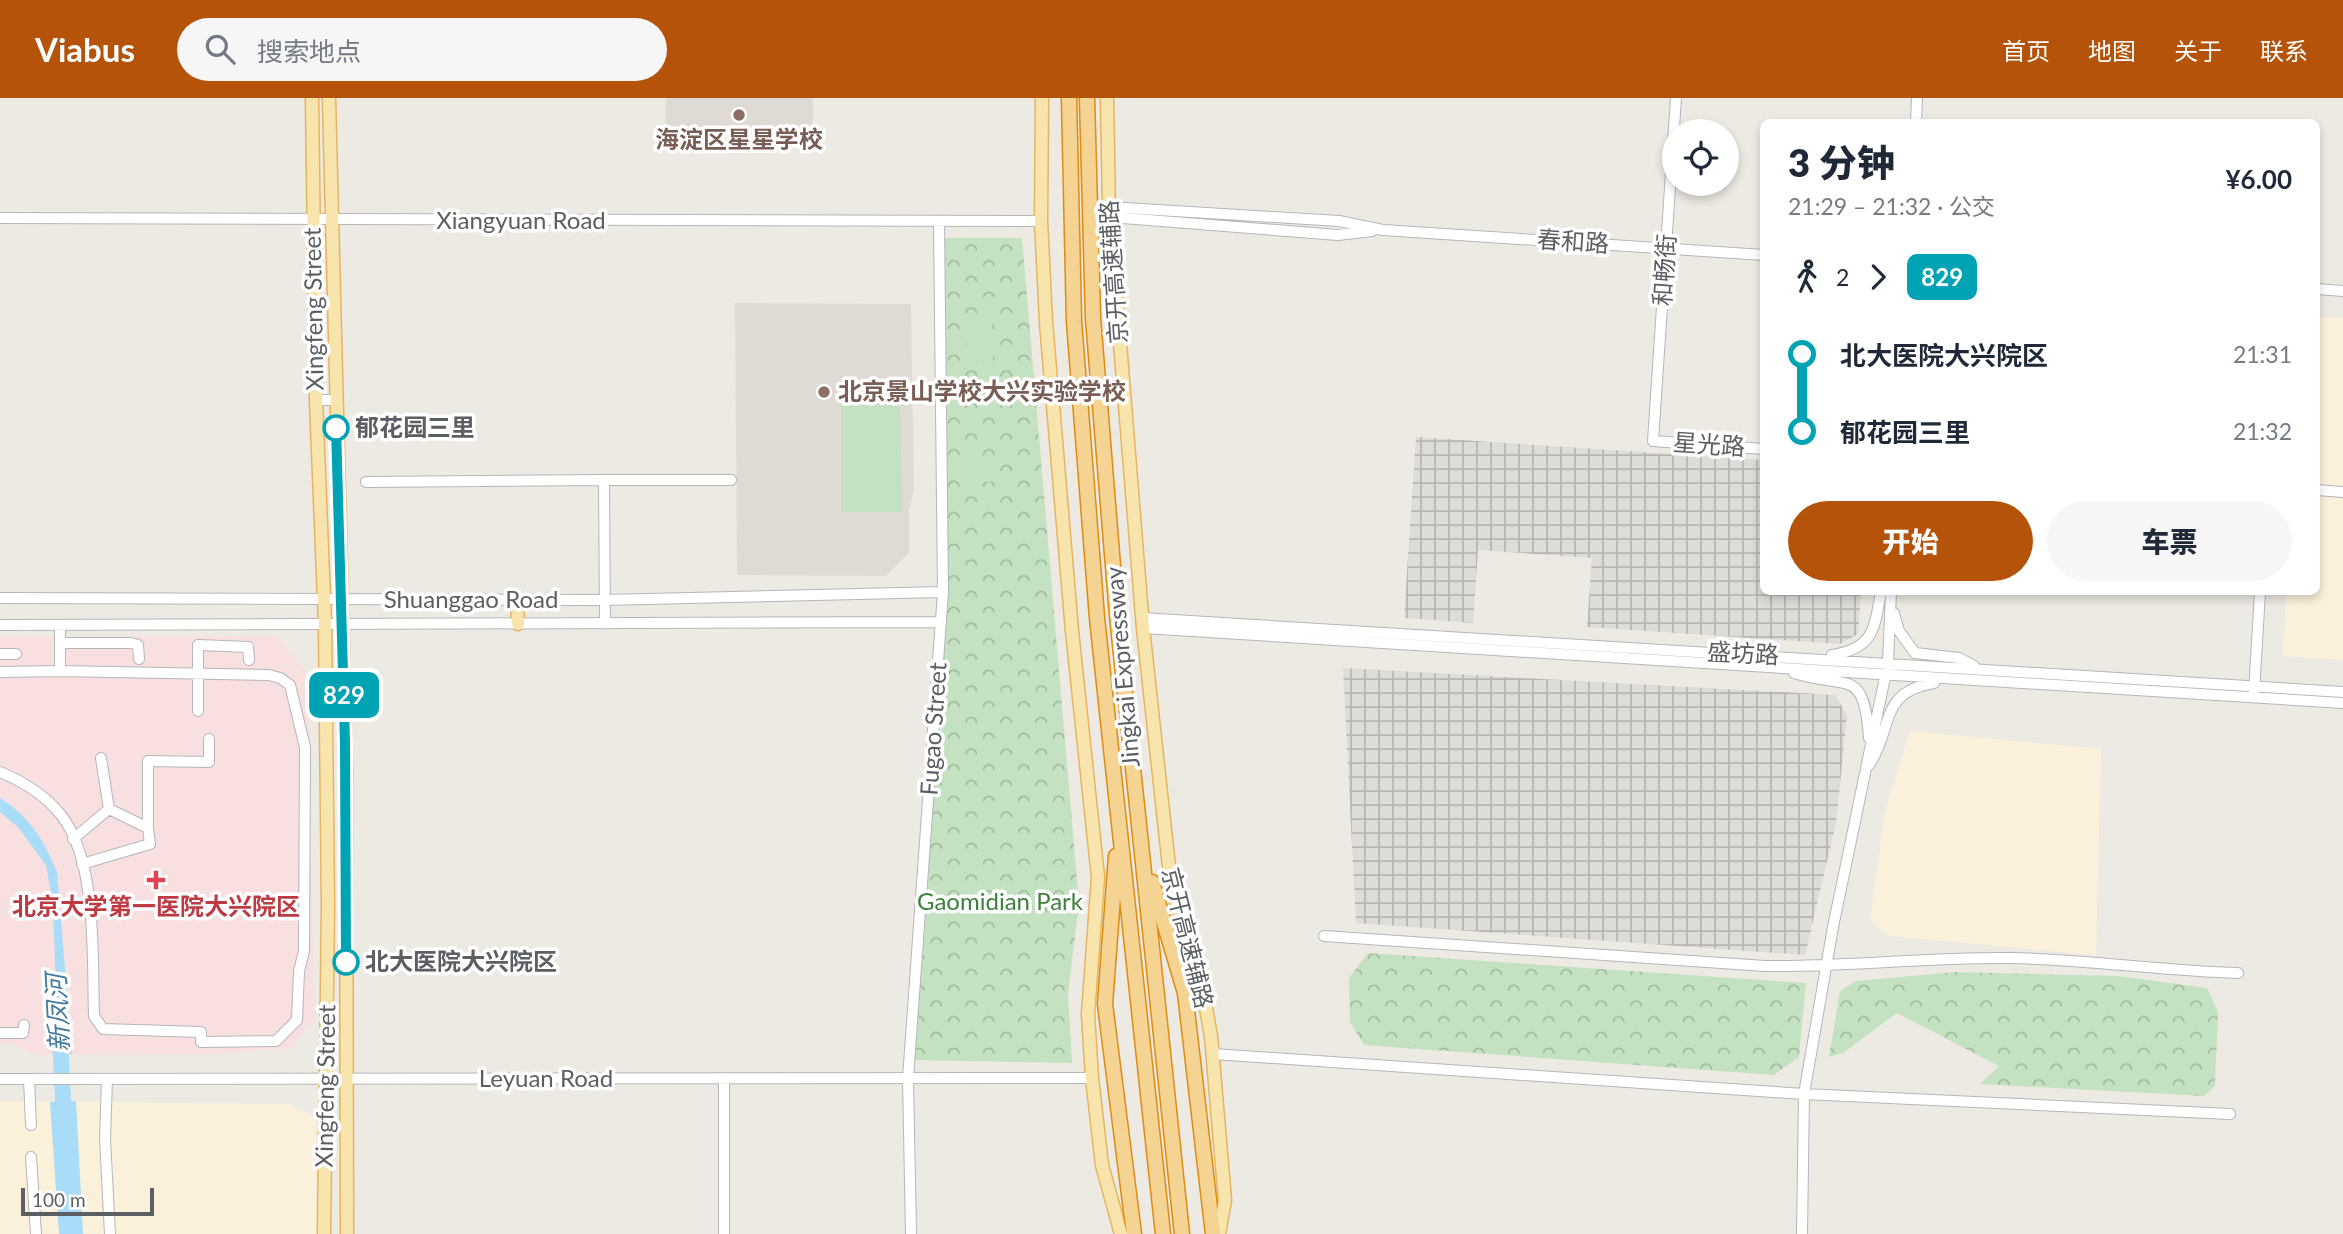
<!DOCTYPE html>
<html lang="zh">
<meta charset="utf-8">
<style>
:root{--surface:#fff;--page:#f6f6f7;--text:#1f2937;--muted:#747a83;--accent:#b45309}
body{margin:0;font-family:Lato,"Noto Sans SC",sans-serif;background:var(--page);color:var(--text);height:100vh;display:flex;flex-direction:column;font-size:26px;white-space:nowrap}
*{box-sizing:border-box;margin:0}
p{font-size:23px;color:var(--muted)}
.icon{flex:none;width:38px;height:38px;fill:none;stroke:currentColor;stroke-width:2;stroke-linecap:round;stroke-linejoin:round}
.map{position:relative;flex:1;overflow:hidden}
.drawer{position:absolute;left:1760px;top:21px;width:560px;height:476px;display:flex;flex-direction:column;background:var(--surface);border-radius:10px;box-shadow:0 4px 10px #0003}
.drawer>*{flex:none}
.badge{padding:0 14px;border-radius:10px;font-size:24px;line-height:46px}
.tools{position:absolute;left:1662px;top:21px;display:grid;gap:14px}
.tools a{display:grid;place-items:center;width:77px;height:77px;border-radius:50%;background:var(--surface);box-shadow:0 4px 10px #0003;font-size:35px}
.scale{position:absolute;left:21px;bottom:18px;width:133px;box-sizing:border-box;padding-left:7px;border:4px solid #5b5f63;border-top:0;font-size:19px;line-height:24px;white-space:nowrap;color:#5b5f63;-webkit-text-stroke:5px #fff;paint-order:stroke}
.map>.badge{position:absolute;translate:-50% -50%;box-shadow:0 0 0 4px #fff}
.legs{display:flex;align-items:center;gap:10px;height:77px;padding:0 28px;font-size:23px}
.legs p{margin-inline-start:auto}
.summary{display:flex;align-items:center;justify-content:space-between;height:119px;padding:0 28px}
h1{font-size:38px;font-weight:800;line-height:52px}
.cta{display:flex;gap:14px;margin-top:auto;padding:14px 28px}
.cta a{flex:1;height:80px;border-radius:42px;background:var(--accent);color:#fff;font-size:28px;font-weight:800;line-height:80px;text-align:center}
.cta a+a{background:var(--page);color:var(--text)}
ul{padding:0 28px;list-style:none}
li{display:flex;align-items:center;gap:24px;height:77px;font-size:26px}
li i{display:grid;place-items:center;width:10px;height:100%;margin:0 9px;background:currentColor}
li i::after{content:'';width:18px;height:18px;margin:-9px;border:5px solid;border-radius:50%;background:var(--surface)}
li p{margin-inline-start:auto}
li:first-child i{background:linear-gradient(#0000 50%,currentColor 0)}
li:last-child i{background:linear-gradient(currentColor 50%,#0000 0)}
header{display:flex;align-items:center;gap:42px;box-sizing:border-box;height:98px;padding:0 35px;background:var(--accent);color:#fff}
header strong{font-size:33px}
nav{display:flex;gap:38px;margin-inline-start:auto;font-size:24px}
.search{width:490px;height:63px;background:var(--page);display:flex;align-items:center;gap:18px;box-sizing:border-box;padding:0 24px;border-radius:38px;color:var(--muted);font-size:26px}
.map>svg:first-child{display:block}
</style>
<header>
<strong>Viabus</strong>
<div class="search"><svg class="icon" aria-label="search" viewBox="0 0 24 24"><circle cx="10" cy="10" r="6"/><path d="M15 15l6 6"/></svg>搜索地点</div>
<nav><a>首页</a><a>地图</a><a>关于</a><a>联系</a></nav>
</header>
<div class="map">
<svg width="2343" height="1136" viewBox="0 0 2343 1136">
<defs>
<pattern id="industrial-grid" width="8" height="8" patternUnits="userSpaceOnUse" patternTransform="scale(1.75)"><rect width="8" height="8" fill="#dedcd7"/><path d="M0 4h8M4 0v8" fill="none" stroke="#b7b6b2"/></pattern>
<pattern id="park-crowns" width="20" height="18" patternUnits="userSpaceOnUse" patternTransform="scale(1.75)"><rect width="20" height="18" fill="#c4e2c1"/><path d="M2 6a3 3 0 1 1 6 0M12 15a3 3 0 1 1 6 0" fill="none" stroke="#a2baa0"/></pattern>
</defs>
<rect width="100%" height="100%" fill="#edeae3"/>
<path fill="#fbf0da" d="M2317,219L2343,220V562L2283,558L2286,494H2317Z
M1910,633L2101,651L2096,857L1889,838L1870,822L1885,713Z
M0,1003L288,1006L316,1019L317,1136H0Z"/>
<path fill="url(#industrial-grid)" d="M1416,339L1764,362V494H1861L1858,536L1840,546L1587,529L1592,460L1478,452L1473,525L1404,520Z
M1343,570L1835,597L1847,617L1836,725L1805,857L1356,825Z"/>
<path fill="#dfdbd4" d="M666,0H813V34L665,38Z
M735,205L911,206L914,391L909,412V455L886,478L737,477Z"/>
<path fill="#f9e0e0" d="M277,538L305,572L309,612L314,921L291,950L216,956L38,957L9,945L0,947V539Z"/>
<path fill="url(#park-crowns)" d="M939,140H1022L1079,806L1068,895L1072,965L910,962L939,560Z
M1368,855L1806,885L1799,959L1774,977L1364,947L1350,924L1349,880Z
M1956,874L2118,878L2207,890L2218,914L2215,988L2204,998L1980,986L1999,968L1897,915L1843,955L1829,959L1840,893L1856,883Z"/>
<path fill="#c4e2c1" d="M992,218L993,262H966V219Z
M900,299L902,414H841V300Z
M964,365H991V384H964Z"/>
<path fill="#a8dcf8" d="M0,700C30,719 44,742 57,774L72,956H58L53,805L46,767L17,728L0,714Z
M76,1003L83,1136H59L50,1004Z"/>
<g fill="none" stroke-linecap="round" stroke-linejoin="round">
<path stroke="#a8dcf8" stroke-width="16" d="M60,937L64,1023"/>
<defs>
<path id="minor" d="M1676,0L1653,343L1764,351
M1916,24L1917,0
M1109,109L1339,123L1383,132L1764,157
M1110,119L1338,137L1372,133
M0,120L1041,123
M2317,191L2343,193
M316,302H336
M366,384L604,382
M2317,392L2343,394
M0,500L604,502L943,494
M1894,515L1899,533L1915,555L1959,560L1974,568
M1142,520L2343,594
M605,526L604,382H731
M0,527L941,524
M1143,530L2343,605
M60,545H131L138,547L139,561
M0,556H16
M1832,557C1875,550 1874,530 1881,494
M0,574L60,573V527
M1794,575C1848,592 1864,568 1869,640
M2254,594L2260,494
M198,613V547L248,549L249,562
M1869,667C1894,630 1878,594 1934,585
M0,674C22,683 46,698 61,717C98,764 92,860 94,918L103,931L201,934V944L276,943L297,922L299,873L304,853L305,649L290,587L280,580L269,577L60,573
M109,711L148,730V663L209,664V641
M73,741L109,711L101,660
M82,766L150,746L148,730
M1324,838L1765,868C1847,869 1928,859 2010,860C2086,861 2162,873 2238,875
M0,935H23L24,927
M1213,956L1804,996L2230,1016
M724,980V1136
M0,981L1092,980
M29,981L31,1027
M107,981L105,1041L110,1136
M31,1059L36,1136
M911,1136L908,980L943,494L939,125
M1802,1136L1804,996L1833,829L1888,565L1891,494"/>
<path id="major" d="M312,0L316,302L325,527L328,809L324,1136
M329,0L346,670L347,1136
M1042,0L1041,123L1046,224L1072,533L1098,779L1088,916L1092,980L1102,1067L1121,1136
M1107,0L1109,109L1143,530L1171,787L1202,888L1211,938L1225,1102L1219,1136
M517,502L518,526"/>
<path id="highway" d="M1069,0L1074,223L1097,520L1163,1136
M1087,0L1093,220L1117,518L1182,1136
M1116,758L1105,906L1134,1136
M1152,784L1185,895L1213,1136"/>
</defs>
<use href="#minor" stroke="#b4b6b9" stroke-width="12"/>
<use href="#major" stroke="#e6b563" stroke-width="15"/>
<use href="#highway" stroke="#de8c12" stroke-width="17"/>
<use href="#minor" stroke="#fff" stroke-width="10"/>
<use href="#major" stroke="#f8e5ad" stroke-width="12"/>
<use href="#highway" stroke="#f4d393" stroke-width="14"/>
</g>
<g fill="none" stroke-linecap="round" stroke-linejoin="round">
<defs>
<path id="line-1" d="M336,330L345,646L346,864"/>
</defs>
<use href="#line-1" stroke="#fff" stroke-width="16"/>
<use href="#line-1" stroke="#00a3b4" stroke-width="10"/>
</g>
<g fill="#8d6e63" stroke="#fff" stroke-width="2.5">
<circle cx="739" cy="17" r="7"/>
<circle cx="824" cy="294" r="7"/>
</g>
<g fill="#fff" stroke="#00a3b4" stroke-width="3.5">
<circle cx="336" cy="330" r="12"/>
<circle cx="346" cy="864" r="12"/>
</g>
<path fill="#e0444e" stroke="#fff" stroke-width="2.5" d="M152.5 771.5h7v7h7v7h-7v7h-7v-7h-7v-7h7z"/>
<g text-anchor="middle" stroke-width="7" stroke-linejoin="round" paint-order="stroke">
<g font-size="24" font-weight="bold" fill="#785e54" stroke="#fff">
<text x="739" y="50">海淀区星星学校</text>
<text x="838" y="302" text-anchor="start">北京景山学校大兴实验学校</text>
</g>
<g font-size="24" fill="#5b5f63" stroke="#fff">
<text x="521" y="131">Xiangyuan Road</text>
<text transform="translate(1573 144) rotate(4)" y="8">春和路</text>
<text transform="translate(1665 172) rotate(-86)" y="8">和畅街</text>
<text transform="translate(1114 174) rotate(-94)" y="8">京开高速辅路</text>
<text transform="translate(314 211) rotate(-91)" y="8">Xingfeng Street</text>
<text transform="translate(1709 347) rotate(4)" y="8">星光路</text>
<text x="471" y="510">Shuanggao Road</text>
<text transform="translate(1743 556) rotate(3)" y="8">盛坊路</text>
<text transform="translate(1123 569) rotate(-95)" y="8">Jingkai Expressway</text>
<text transform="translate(934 631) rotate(-86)" y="8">Fugao Street</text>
<text transform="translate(1187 840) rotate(76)" y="8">京开高速辅路</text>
<text x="546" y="989">Leyuan Road</text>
<text transform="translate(326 988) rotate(-89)" y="8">Xingfeng Street</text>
</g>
<g font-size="24" font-weight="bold" fill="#5b5f63" stroke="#fff" text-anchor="start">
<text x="355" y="338">郁花园三里</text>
<text x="365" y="872">北大医院大兴院区</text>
</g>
<g font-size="24" fill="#3e813c" stroke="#fff">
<text x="1000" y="812">Gaomidian Park</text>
</g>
<g font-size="24" font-weight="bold" fill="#be3a42" stroke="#fff">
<text x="156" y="817">北京大学第一医院大兴院区</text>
</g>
<g font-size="26" font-style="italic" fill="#4479a0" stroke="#fff">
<text transform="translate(58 915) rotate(-93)" y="9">新凤河</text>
</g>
</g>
</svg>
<div class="tools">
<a><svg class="icon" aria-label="locate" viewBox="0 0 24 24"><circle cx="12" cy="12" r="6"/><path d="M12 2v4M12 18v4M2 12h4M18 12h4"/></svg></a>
</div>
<div class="scale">100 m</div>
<b class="badge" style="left:344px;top:597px;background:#00a3b4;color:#fff">829</b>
<section class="drawer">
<div class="summary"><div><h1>3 分钟</h1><p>21:29 – 21:32 · 公交</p></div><b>¥6.00</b></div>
<div class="legs"><svg class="icon" aria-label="walk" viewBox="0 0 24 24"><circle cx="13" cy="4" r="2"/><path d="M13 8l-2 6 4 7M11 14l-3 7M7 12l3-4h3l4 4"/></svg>2<svg class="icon" aria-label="forward" viewBox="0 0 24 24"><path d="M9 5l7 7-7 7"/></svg><b class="badge" style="background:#00a3b4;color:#fff">829</b></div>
<ul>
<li><i style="color:#00a3b4"></i><b>北大医院大兴院区</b><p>21:31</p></li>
<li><i style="color:#00a3b4"></i><b>郁花园三里</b><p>21:32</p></li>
</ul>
<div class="cta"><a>开始</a><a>车票</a></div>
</section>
</div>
